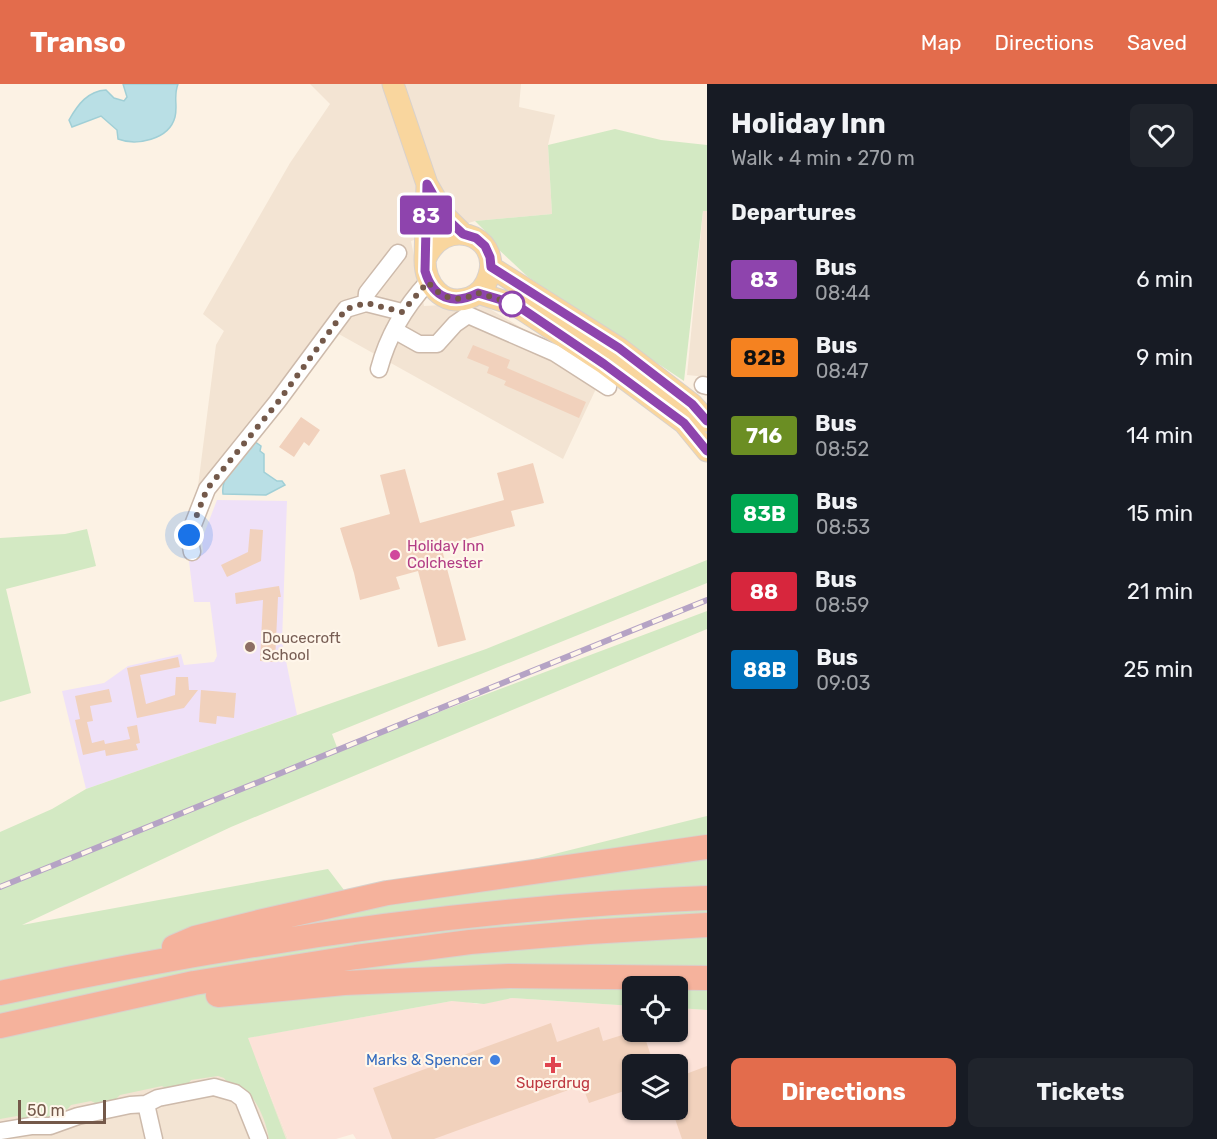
<!DOCTYPE html>
<meta charset="utf-8">
<style>
:root{--surface:#171b24;--page:#20242c;--text:#f1f3f6;--muted:#9ea1a6;--accent:#e36c4c}
body{margin:0;font-family:Rubik,sans-serif;background:var(--page);color:var(--text);height:100vh;display:flex;flex-direction:column;font-size:22px;white-space:nowrap}
*{box-sizing:border-box;margin:0}
p{font-size:20px;color:var(--muted)}
.icon{flex:none;width:33px;height:33px;fill:none;stroke:currentColor;stroke-width:2;stroke-linecap:round;stroke-linejoin:round}
.map{position:relative;flex:1;overflow:hidden}
.drawer{display:flex;flex-direction:column;background:var(--surface);width:510px}
.drawer>*{flex:none}
.badge{padding:0 12px;border-radius:4px;font-size:21px;line-height:39px}
.controls{position:absolute;left:622px;top:892px;display:grid;gap:12px}
.controls a{display:grid;place-items:center;width:66px;height:66px;border-radius:9px;background:var(--surface);box-shadow:0 2px 4px #0004;font-size:30px}
.scale{position:absolute;left:18px;bottom:15px;width:88px;box-sizing:border-box;padding-left:6px;border:3px solid #74594a;border-top:0;font-size:16px;line-height:21px;white-space:nowrap;color:#74594a;-webkit-text-stroke:4px #fff6ea;paint-order:stroke}
.you{position:absolute;width:30px;height:30px;margin:-15px;border:4px solid #fff;border-radius:50%;background:#1a73e8;box-shadow:0 0 0 9px #1a73e833}
.map>.badge{position:absolute;translate:-50% -50%;box-shadow:0 0 0 3px #fff}
h2{padding:0 24px;font-size:22px;line-height:54px}
.round{display:grid;place-items:center;flex:none;width:63px;height:63px;border-radius:9px;background:var(--page)}
.head{display:flex;align-items:center;justify-content:space-between;height:102px;padding:0 24px}
h1{font-size:28px;font-weight:700;line-height:45px}
.cta{display:flex;gap:12px;margin-top:auto;padding:12px 24px}
.cta a{flex:1;height:69px;border-radius:9px;background:var(--accent);color:#fff;font-size:24px;font-weight:700;line-height:69px;text-align:center}
.cta a+a{background:var(--page);color:var(--text)}
ul{padding:0;list-style:none}
li{display:flex;align-items:center;gap:18px;height:78px;padding:0 24px}
li div{flex:1}
li b{display:block;font-size:22px}
li em{font-style:normal}
li .badge{min-width:66px;font-weight:700;text-align:center}
header{display:flex;align-items:center;gap:36px;box-sizing:border-box;height:84px;padding:0 30px;background:var(--accent);color:#fff}
header strong{font-size:28px}
nav{display:flex;gap:33px;margin-inline-start:auto;font-size:21px}
main{display:flex;flex:1;min-height:0}
.map>svg:first-child{display:block}
</style>
<header>
<strong>Transo</strong>
<nav><a>Map</a><a>Directions</a><a>Saved</a></nav>
</header>
<main>
<div class="map">
<svg width="707" height="1055" viewBox="0 0 707 1055">
<rect width="100%" height="100%" fill="#fcf2e4"/>
<path fill="#f3e4d3" d="M310,0H521L519,23L555,31L548,61L552,130L475,137L411,157L424,222L480,219L602,292L563,375L337,249L256,354L198,402L216,261L224,247L203,230L290,79L330,20Z
M703,127H707V293L687,291Z
M247,954L288,1055H0V1004Z"/>
<path fill="#fce2d8" fill-rule="evenodd" d="M512,914L633,922V948H678V924L707,926V1055H356L353,1050L336,1055H288L247,954L452,917H462L477,920ZM633,981H678V1026H633Z"/>
<path fill="#efe1f8" d="M217,416L287,417L282,557L297,631L86,705L62,607L104,599L128,582L181,570L184,581L214,578L217,572L210,518H194L189,477L196,474L203,468L202,455Z"/>
<path fill="#d3e9c3" d="M615,45L661,56L707,61V127H703L684,297L528,193L496,163L491,153L475,137L552,130L548,61Z
M87,445L96,482L6,505L31,609L0,618V454L65,450Z
M707,476V499L332,650L338,666L707,527V545L231,743L22,841L328,785L344,806L530,776L707,732V926L678,924V903H633V922L512,914L484,920L452,917L248,954L286,1055H269C266,1037 258,1018 245,1005C236,1004 229,1001 224,994L218,992L191,996L187,1002L169,1006L162,1002L120,1011L115,1016L97,1020L91,1017L71,1021C61,1035 31,1042 17,1032L0,1035V748L52,725L86,705L486,565Z"/>
<path fill="#b9dfe5" stroke="#a0cfd6" stroke-width="1.5" d="M123,0H178C173,13 178,21 175,33C169,56 136,62 118,55L117,46L101,32L72,43L69,36C78,20 88,7 106,6L114,14L124,17L127,13Z
M254,357L261,362L260,367L264,370V388L277,397H282L285,401L266,411L223,410C220,391 243,371 254,357Z"/>
<path fill="#f1d1bc" d="M473,261L510,276L507,284L586,318L579,334L504,301L506,297L487,289L489,283L467,274Z
M301,333L320,346L309,362L304,358L294,373L279,363Z
M533,379L544,419L511,427L515,442L441,462L466,556L438,563L418,487L396,493L400,505L360,516L354,489L340,444L390,430L380,391L405,385L420,439L504,416L497,389Z
M250,445L263,446L261,477L227,493L221,481L248,468Z
M279,502L281,513H278L275,578L260,577L263,516L236,520L235,509Z
M178,573L180,583L140,591L146,620L175,611L176,593H188L189,606H198L184,624L137,634L127,584Z
M109,605L112,618L90,622L93,637L87,638L92,659L104,656L105,660L130,655L127,643L137,641L140,659L136,660L138,666L106,672L105,666L83,671L75,636L80,635L75,612Z
M201,606L236,609L234,634L217,632L216,640L199,638Z
M551,939L557,958L599,943L603,957L632,948H643L654,981H633V1004L589,1019L582,1001L434,1055H392L373,1004Z
M707,982V1055H682L672,1026H678V993Z"/>
<g fill="none" stroke-linecap="round" stroke-linejoin="round">
<defs>
<path id="minor" d="M366,219L367,209L398,169
M394,246L419,260H437L455,240L468,231L555,269L608,303
M379,285C388,251 404,224 428,198
M703,301L707,302
M192,468L189,451L207,405L277,318L346,225L366,219L402,228
M146,1020L154,1055
M0,1047L31,1042H50L78,1032L130,1021L146,1020L158,1014L214,1003L235,1009L243,1015L259,1055"/>
<path id="major" d="M393,0L427,100L446,133L463,150
M425,176C443,131 501,150 489,191C486,202 480,210 469,214C442,223 425,200 425,176L427,100
M491,183L619,264L692,320L707,337
M478,209L515,221L605,280L684,339L707,367"/>
<path id="highway" d="M174,863L195,854L259,838L387,809L707,763
M0,909C233,859 469,823 707,814
M218,911L344,899L509,892L707,894
M0,942L194,899L356,873L470,858L589,848L707,841"/>
</defs>
<use href="#minor" stroke="#cdbaab" stroke-width="19"/>
<use href="#major" stroke="#d8d1cc" stroke-width="23"/>
<use href="#highway" stroke="#d8d1cc" stroke-width="26"/>
<use href="#minor" stroke="#fff" stroke-width="16"/>
<use href="#major" stroke="#f9d69e" stroke-width="21"/>
<use href="#highway" stroke="#f5b29c" stroke-width="24"/>
<defs>
<path id="rail" d="M0,803L707,516"/>
</defs>
<use href="#rail" stroke="#b5a3c5" stroke-width="6"/>
<use href="#rail" stroke="#fff6ea" stroke-width="4" stroke-dasharray="11" stroke-linecap="butt"/>
</g>
<g fill="none" stroke-linecap="round" stroke-linejoin="round">
<defs>
<path id="line" d="M707,337L692,320L619,264L491,183L490,173L485,162L476,154L463,150L446,134L427,100L425,187C433,214 453,222 478,209L515,220L604,280L684,339L707,367"/>
</defs>
<use href="#line" stroke="#fff" stroke-width="14"/>
<use href="#line" stroke="#8e44ad" stroke-width="9"/>
<path stroke="#74594a" stroke-width="6" stroke-dasharray="0 10.8" d="M189,451L207,405L278,318L346,225L366,219L402,228L428,198C442,216 458,219 478,209L515,220H512"/>
</g>
<circle fill="#fff" stroke="#8e44ad" stroke-width="3" cx="512" cy="220" r="12"/>
<circle fill="#d1479c" stroke="#fff6ea" stroke-width="2" cx="395" cy="471" r="6"/>
<circle fill="#8d6e63" stroke="#fff6ea" stroke-width="2" cx="250" cy="563" r="6"/>
<circle fill="#3f7fe0" stroke="#fff6ea" stroke-width="2" cx="495" cy="976" r="6"/>
<path fill="#e0444e" stroke="#fff6ea" stroke-width="2" d="M550 972h6v6h6v6h-6v6h-6v-6h-6v-6h6z"/>
<g text-anchor="middle" stroke-width="4.5" stroke-linejoin="round" paint-order="stroke">
<g font-size="15" fill="#b23c85" stroke="#fff6ea" text-anchor="start">
<text x="407" y="467">Holiday Inn<tspan x="407" dy="17">Colchester</tspan></text>
</g>
<g font-size="15" fill="#785e54" stroke="#fff6ea" text-anchor="start">
<text x="262" y="559">Doucecroft<tspan x="262" dy="17">School</tspan></text>
</g>
<g font-size="15" fill="#366cbe" stroke="#fff6ea" text-anchor="end">
<text x="483" y="981">Marks &amp; Spencer</text>
</g>
<g font-size="15" fill="#be3a42" stroke="#fff6ea">
<text x="553" y="1004">Superdrug</text>
</g>
</g>
</svg>
<div class="controls">
<a><svg class="icon" aria-label="locate" viewBox="0 0 24 24"><circle cx="12" cy="12" r="6"/><path d="M12 2v4M12 18v4M2 12h4M18 12h4"/></svg></a>
<a><svg class="icon" aria-label="layers" viewBox="0 0 24 24"><path d="M12 4l9 5-9 5-9-5zM3 14l9 5 9-5"/></svg></a>
</div>
<div class="scale">50 m</div>
<div class="you" style="left:189px;top:451px"></div>
<b class="badge" style="left:426px;top:131px;background:#8e44ad;color:#fff">83</b>
</div>
<section class="drawer">
<div class="head"><div><h1>Holiday Inn</h1><p>Walk · 4 min · 270 m</p></div><a class="round"><svg class="icon" aria-label="heart" viewBox="0 0 24 24"><path d="M12 20l-8-8c-3-5 5-10 8-4 3-6 11-1 8 4z"/></svg></a></div>
<h2>Departures</h2>
<ul>
<li><span class="badge" style="background:#8e44ad;color:#fff">83</span><div><b>Bus</b><p>08:44</p></div><em>6 min</em></li>
<li><span class="badge" style="background:#f58220;color:#111">82B</span><div><b>Bus</b><p>08:47</p></div><em>9 min</em></li>
<li><span class="badge" style="background:#6b8e23;color:#fff">716</span><div><b>Bus</b><p>08:52</p></div><em>14 min</em></li>
<li><span class="badge" style="background:#00a651;color:#fff">83B</span><div><b>Bus</b><p>08:53</p></div><em>15 min</em></li>
<li><span class="badge" style="background:#d7263d;color:#fff">88</span><div><b>Bus</b><p>08:59</p></div><em>21 min</em></li>
<li><span class="badge" style="background:#0072bc;color:#fff">88B</span><div><b>Bus</b><p>09:03</p></div><em>25 min</em></li>
</ul>
<div class="cta"><a>Directions</a><a>Tickets</a></div>
</section>
</main>
